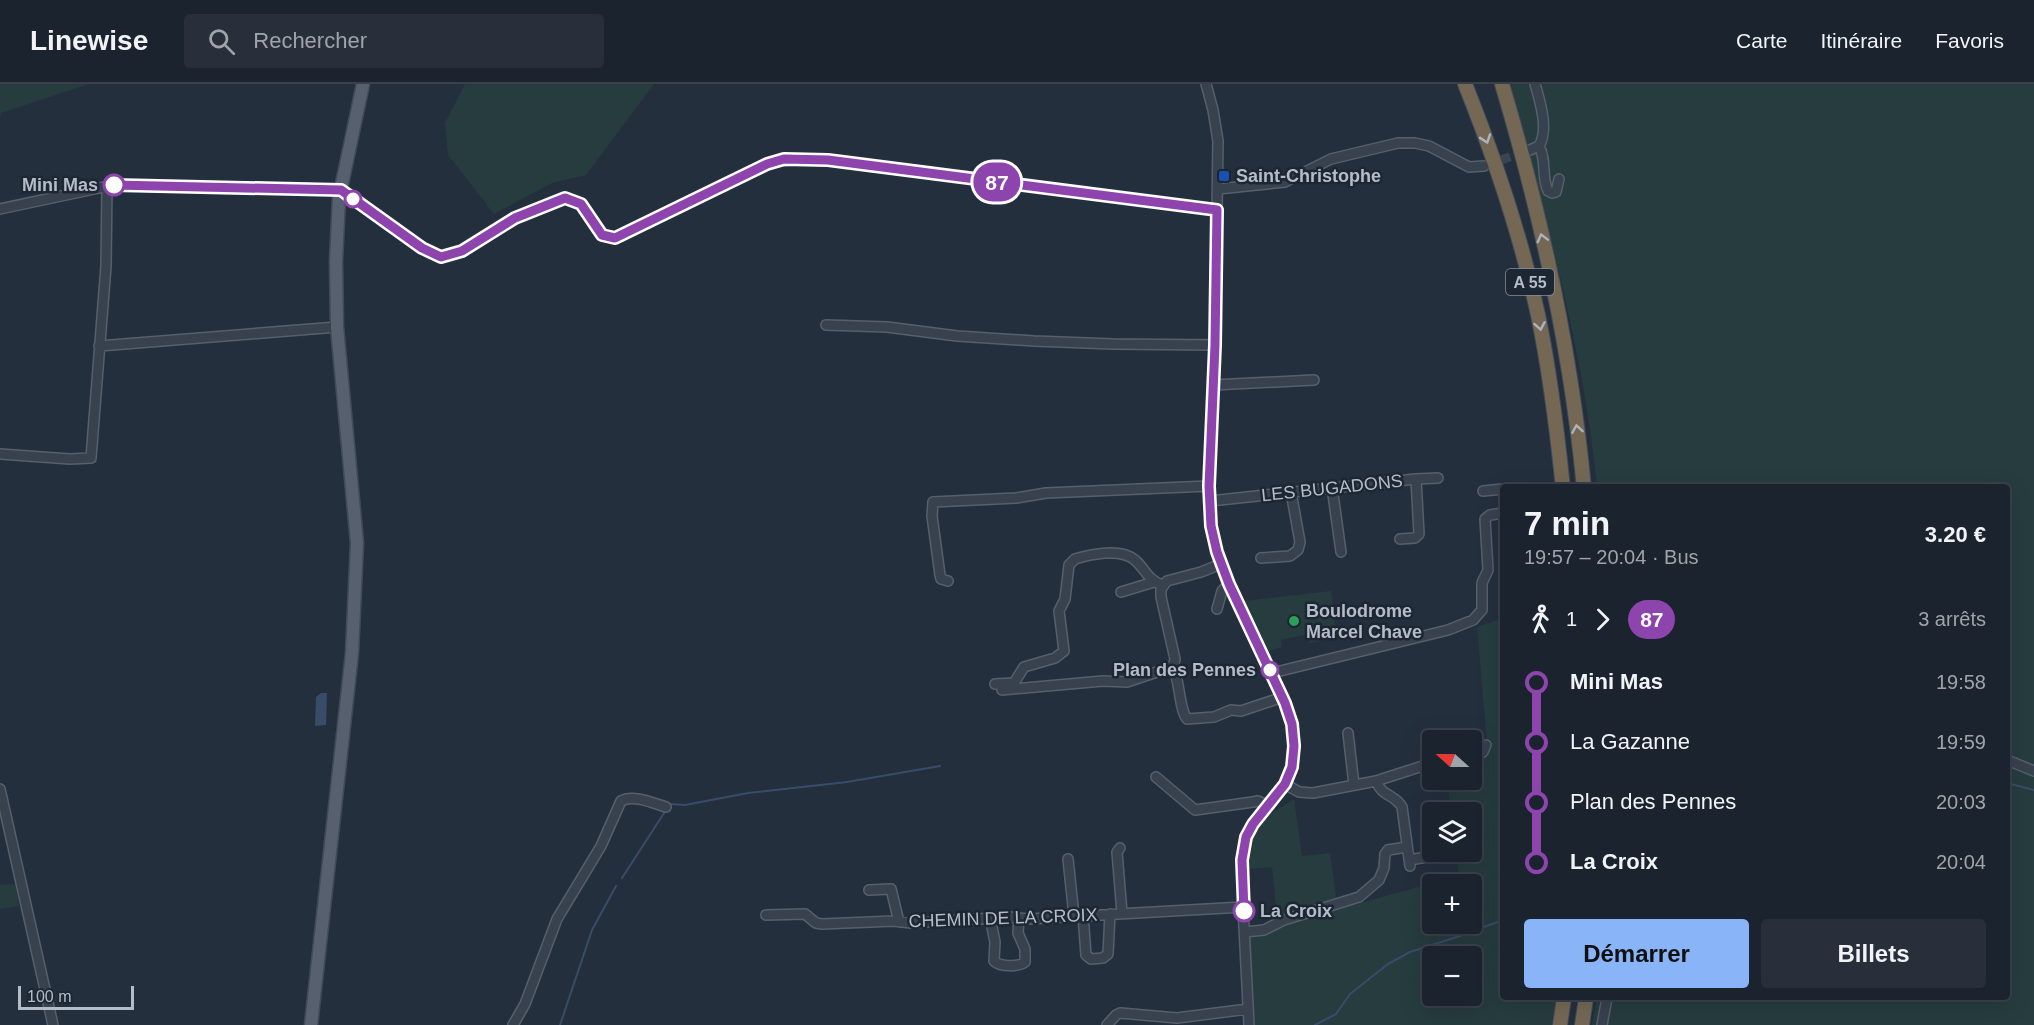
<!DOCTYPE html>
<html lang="fr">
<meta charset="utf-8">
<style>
:root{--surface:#1b232e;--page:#282f3a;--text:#f1f3f6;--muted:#a0a4aa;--line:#39404a;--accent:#8ab4f8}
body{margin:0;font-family:Helvetica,sans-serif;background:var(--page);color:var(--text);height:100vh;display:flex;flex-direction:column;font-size:22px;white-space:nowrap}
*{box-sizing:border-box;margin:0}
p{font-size:20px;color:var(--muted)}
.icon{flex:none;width:33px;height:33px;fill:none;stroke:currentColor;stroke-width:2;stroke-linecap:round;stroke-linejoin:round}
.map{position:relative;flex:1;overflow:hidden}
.panel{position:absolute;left:1500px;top:400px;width:510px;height:516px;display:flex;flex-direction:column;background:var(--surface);border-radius:6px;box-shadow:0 6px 24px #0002,0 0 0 2px var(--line)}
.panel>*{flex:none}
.badge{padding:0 12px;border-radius:20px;font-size:21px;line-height:39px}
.needle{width:39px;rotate:291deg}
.controls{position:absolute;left:1422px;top:646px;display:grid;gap:12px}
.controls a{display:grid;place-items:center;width:60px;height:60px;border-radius:6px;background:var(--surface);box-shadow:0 6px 24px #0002,0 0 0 2px var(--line);font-size:30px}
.scale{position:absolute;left:18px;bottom:15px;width:116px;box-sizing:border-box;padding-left:6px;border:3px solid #b4bcc9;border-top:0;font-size:16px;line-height:21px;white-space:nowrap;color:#b4bcc9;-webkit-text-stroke:4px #1d2633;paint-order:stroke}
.map>.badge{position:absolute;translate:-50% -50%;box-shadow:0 0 0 3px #fff}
.legs{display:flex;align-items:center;gap:9px;height:66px;padding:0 24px;font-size:20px}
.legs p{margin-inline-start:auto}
.headline{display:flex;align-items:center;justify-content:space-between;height:102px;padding:0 24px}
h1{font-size:33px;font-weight:700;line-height:45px}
.cta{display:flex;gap:12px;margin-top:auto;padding:12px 24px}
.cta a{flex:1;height:69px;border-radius:6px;background:var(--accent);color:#111;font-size:24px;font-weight:700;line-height:69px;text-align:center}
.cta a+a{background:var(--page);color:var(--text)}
ul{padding:0 24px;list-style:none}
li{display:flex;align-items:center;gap:21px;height:60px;font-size:22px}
li i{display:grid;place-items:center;width:9px;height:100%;margin:0 8px;background:currentColor}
li i::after{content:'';width:15px;height:15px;margin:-8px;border:4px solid;border-radius:50%;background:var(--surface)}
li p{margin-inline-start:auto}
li:first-child i{background:linear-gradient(#0000 50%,currentColor 0)}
li:last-child i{background:linear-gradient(currentColor 50%,#0000 0)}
header{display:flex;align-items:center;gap:36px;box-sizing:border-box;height:84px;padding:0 30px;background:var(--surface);border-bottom:2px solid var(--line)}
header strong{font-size:28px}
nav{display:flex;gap:33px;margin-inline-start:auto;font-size:21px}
.search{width:420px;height:54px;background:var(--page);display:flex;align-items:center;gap:15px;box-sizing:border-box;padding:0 21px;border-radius:6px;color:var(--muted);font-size:22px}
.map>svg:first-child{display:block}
</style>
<header>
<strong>Linewise</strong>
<div class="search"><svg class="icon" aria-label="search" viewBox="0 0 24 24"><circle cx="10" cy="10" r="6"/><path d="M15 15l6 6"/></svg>Rechercher</div>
<nav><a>Carte</a><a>Itinéraire</a><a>Favoris</a></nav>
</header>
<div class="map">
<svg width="2034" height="941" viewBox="0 0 2034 941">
<rect width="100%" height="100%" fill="#242f3e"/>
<path fill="#263c3f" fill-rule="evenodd" d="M0,0H89L1,29L0,35Z
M465,0H654L586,91L552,99L494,130L448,71L445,39Z
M1510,0H2034V941H1592L1597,914H2007V404L1597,403C1584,266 1545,133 1510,0Z
M1331,507L1337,553L1310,559L1308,550L1281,556L1282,563L1267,567L1245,517Z
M1503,534V914H1556L1552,941H1255L1249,850L1278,842L1272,783L1247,785C1250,743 1260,736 1294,715L1302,772L1330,769L1338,825L1459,792L1456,768H1472V729H1451L1447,696H1472V675L1488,671L1477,543ZM1432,801H1472V840H1432ZM1432,873H1472V912H1432Z
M15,800L19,822L0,825V801Z"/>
<path fill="#394c67" d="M321,609H327L326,641L315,642L316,613Z"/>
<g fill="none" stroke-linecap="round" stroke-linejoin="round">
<path stroke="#394c67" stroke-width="2" d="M2007,699L2034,706
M670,720L685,721L748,709L847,698L940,682
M622,794L666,726
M560,941L592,846L616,802
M1315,941L1336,930L1350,910L1388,880L1410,868L1460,852L1503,836"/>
<path stroke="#3a4453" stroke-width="9" stroke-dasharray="9 4.5" stroke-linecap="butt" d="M1489,80L1524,68"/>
<defs>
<path id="minor" d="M1206,0L1213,26L1218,57L1215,261L1209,402L1211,442L1217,468L1229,500L1285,619L1292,640L1295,661L1292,683L1285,700L1253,740L1244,761L1242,776L1243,823L1249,941
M1539,62C1547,76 1541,93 1548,107L1552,109L1556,108L1559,95
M1530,66L1539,62C1549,46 1540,17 1535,0
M1218,105L1285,98L1331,75L1398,59H1415L1429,62L1469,83L1484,82
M0,125L113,101L341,106L422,164L441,173L462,167L515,134L565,114L581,120L602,151L615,154L767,80C788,74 806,75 828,76L1217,126
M826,241L887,243L957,252L1034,257L1113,260L1215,261
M99,262L337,243
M1213,301L1314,296
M0,370L70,375L91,374L106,182L107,102
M1416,395L1438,394
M1332,403L1341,468
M1483,407L1503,405
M1210,417L1416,395L1419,450L1415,454L1400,455
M1261,474L1290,472L1298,466L1300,458L1291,408
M948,497L941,495L940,491L932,432L933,418L1016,414L1046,409L1209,402
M1121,508L1154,498
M1217,525L1222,507L1229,500
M1173,582C1180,597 1179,625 1187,635L1214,633L1231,626L1241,627L1283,613
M1272,589L1448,546L1473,536L1482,526V499L1488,486L1485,435L1490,431L1503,429
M995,600L1014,599L1024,583L1055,574L1064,567L1059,527L1065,515L1069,481L1075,475C1091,470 1121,464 1135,476C1146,486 1147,495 1162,501
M1002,606L1103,597L1127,598L1169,584L1174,580L1175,575L1161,513V505L1167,497L1201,488L1221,480
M1348,649L1354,701
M1472,673L1483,668L1486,661
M2007,676L2034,687
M1156,693L1195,726L1253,718L1258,717L1269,722
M1376,697C1382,713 1395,710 1402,723L1410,782
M1285,700L1299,708L1313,709L1376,697L1432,679
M0,705L53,941
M1120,764L1117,768L1122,829
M1068,775L1074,832
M1409,776L1427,773
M869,806L891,805L899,838
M766,831L805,830L816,839L822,840L894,837L911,839L1009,833L1029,835L1243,823
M1083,831L1086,871L1091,875L1103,874L1108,870L1110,830
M990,833L995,858L994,877C1000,883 1019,883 1025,878V865L1018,849L1019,834
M1245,848L1264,846L1284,836L1359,813L1379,796L1384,784L1385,770L1388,766L1407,763
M513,941L525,920L557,835L601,762L621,717C633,710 653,719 666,723
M1107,941L1116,931L1120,929L1177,934L1248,925
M1602,941L1607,914"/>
<path id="major" d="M311,941L352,569L357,459L337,243L336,177L339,114L363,0"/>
<path id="highway" d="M1465,0C1495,75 1521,152 1538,231C1550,288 1557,346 1563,404
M1502,0C1541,131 1571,267 1584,404
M1560,941L1564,914
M1582,941L1586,914"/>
</defs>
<use href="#minor" stroke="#565f6c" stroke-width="12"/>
<use href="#major" stroke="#414a57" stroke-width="15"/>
<use href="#highway" stroke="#434c59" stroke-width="16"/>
<use href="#minor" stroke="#38414e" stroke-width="9"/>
<use href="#major" stroke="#56606e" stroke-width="12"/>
<use href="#highway" stroke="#746855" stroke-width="14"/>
</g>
<defs><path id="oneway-chevron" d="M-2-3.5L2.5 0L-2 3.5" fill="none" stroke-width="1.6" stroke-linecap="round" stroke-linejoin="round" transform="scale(1.5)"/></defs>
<g stroke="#aeb4bd">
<use href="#oneway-chevron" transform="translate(1486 55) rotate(71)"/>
<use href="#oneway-chevron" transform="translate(1542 154) rotate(-104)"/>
<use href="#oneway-chevron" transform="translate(1540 242) rotate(80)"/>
<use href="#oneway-chevron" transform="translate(1577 345) rotate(-99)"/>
</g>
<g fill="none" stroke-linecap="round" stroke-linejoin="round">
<defs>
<path id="line-1" d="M114,101L341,106L422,164L441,173L462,167L515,134L565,114L581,120L602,151L615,154L767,80L784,75L828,76L1217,126L1215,261L1209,402L1211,442L1217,468L1229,500L1285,619L1292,640L1294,662L1292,683L1285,700L1253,740L1246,753L1242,776L1244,827"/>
</defs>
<use href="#line-1" stroke="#fff" stroke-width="14"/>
<use href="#line-1" stroke="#8e44ad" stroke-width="9"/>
</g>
<rect fill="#1a4fb4" stroke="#1d2633" stroke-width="2" x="1218" y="86" width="12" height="12" rx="3"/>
<g fill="#fff" stroke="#8e44ad" stroke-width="3">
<circle cx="114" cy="101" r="10"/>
<circle cx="353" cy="115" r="8"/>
<circle cx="1270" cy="586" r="8"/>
<circle cx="1244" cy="827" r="10"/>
</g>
<circle fill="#2e9e5b" stroke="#1d2633" stroke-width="2" cx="1294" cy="537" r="6"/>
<g text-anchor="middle" stroke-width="5" stroke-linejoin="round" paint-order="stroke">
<rect fill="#1d2633" stroke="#878f9c" stroke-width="1.5" x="1506" y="185" width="48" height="26" rx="4.5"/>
<g font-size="16" font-weight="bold" fill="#b4bcc9">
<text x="1530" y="204">A 55</text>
</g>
<g font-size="18" font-weight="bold" fill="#b4bcc9" stroke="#1d2633" text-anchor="start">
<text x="1236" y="98">Saint-Christophe</text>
<text x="1306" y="533">Boulodrome<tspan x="1306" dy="21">Marcel Chave</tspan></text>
</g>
<g font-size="18" font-weight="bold" fill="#b4bcc9" stroke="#1d2633" text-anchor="end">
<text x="98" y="107">Mini Mas</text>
<text x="1256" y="592">Plan des Pennes</text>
<text x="1260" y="833" text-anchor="start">La Croix</text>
</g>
<g font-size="18" fill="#b4bcc9" stroke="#1d2633">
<text transform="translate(1332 404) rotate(-6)" y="6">LES BUGADONS</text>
<text transform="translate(1003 834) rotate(-2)" y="6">CHEMIN DE LA CROIX</text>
</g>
</g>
</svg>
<div class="controls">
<a><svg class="needle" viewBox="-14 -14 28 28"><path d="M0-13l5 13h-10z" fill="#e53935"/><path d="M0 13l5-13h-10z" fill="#a0a4aa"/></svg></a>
<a><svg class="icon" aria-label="layers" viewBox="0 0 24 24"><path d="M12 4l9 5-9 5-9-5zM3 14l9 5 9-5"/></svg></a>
<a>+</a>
<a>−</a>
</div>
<div class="scale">100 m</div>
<b class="badge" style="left:997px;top:98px;background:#8e44ad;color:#fff">87</b>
<section class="panel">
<div class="headline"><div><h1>7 min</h1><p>19:57 – 20:04 · Bus</p></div><b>3.20 €</b></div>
<div class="legs"><svg class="icon" aria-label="walk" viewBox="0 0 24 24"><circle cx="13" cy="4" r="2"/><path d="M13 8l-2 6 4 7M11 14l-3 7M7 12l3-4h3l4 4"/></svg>1<svg class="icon" aria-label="forward" viewBox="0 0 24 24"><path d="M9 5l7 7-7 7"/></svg><b class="badge" style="background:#8e44ad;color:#fff">87</b><p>3 arrêts</p></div>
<ul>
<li><i style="color:#8e44ad"></i><b>Mini Mas</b><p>19:58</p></li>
<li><i style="color:#8e44ad"></i><span>La Gazanne</span><p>19:59</p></li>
<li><i style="color:#8e44ad"></i><span>Plan des Pennes</span><p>20:03</p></li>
<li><i style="color:#8e44ad"></i><b>La Croix</b><p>20:04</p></li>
</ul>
<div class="cta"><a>Démarrer</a><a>Billets</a></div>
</section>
</div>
